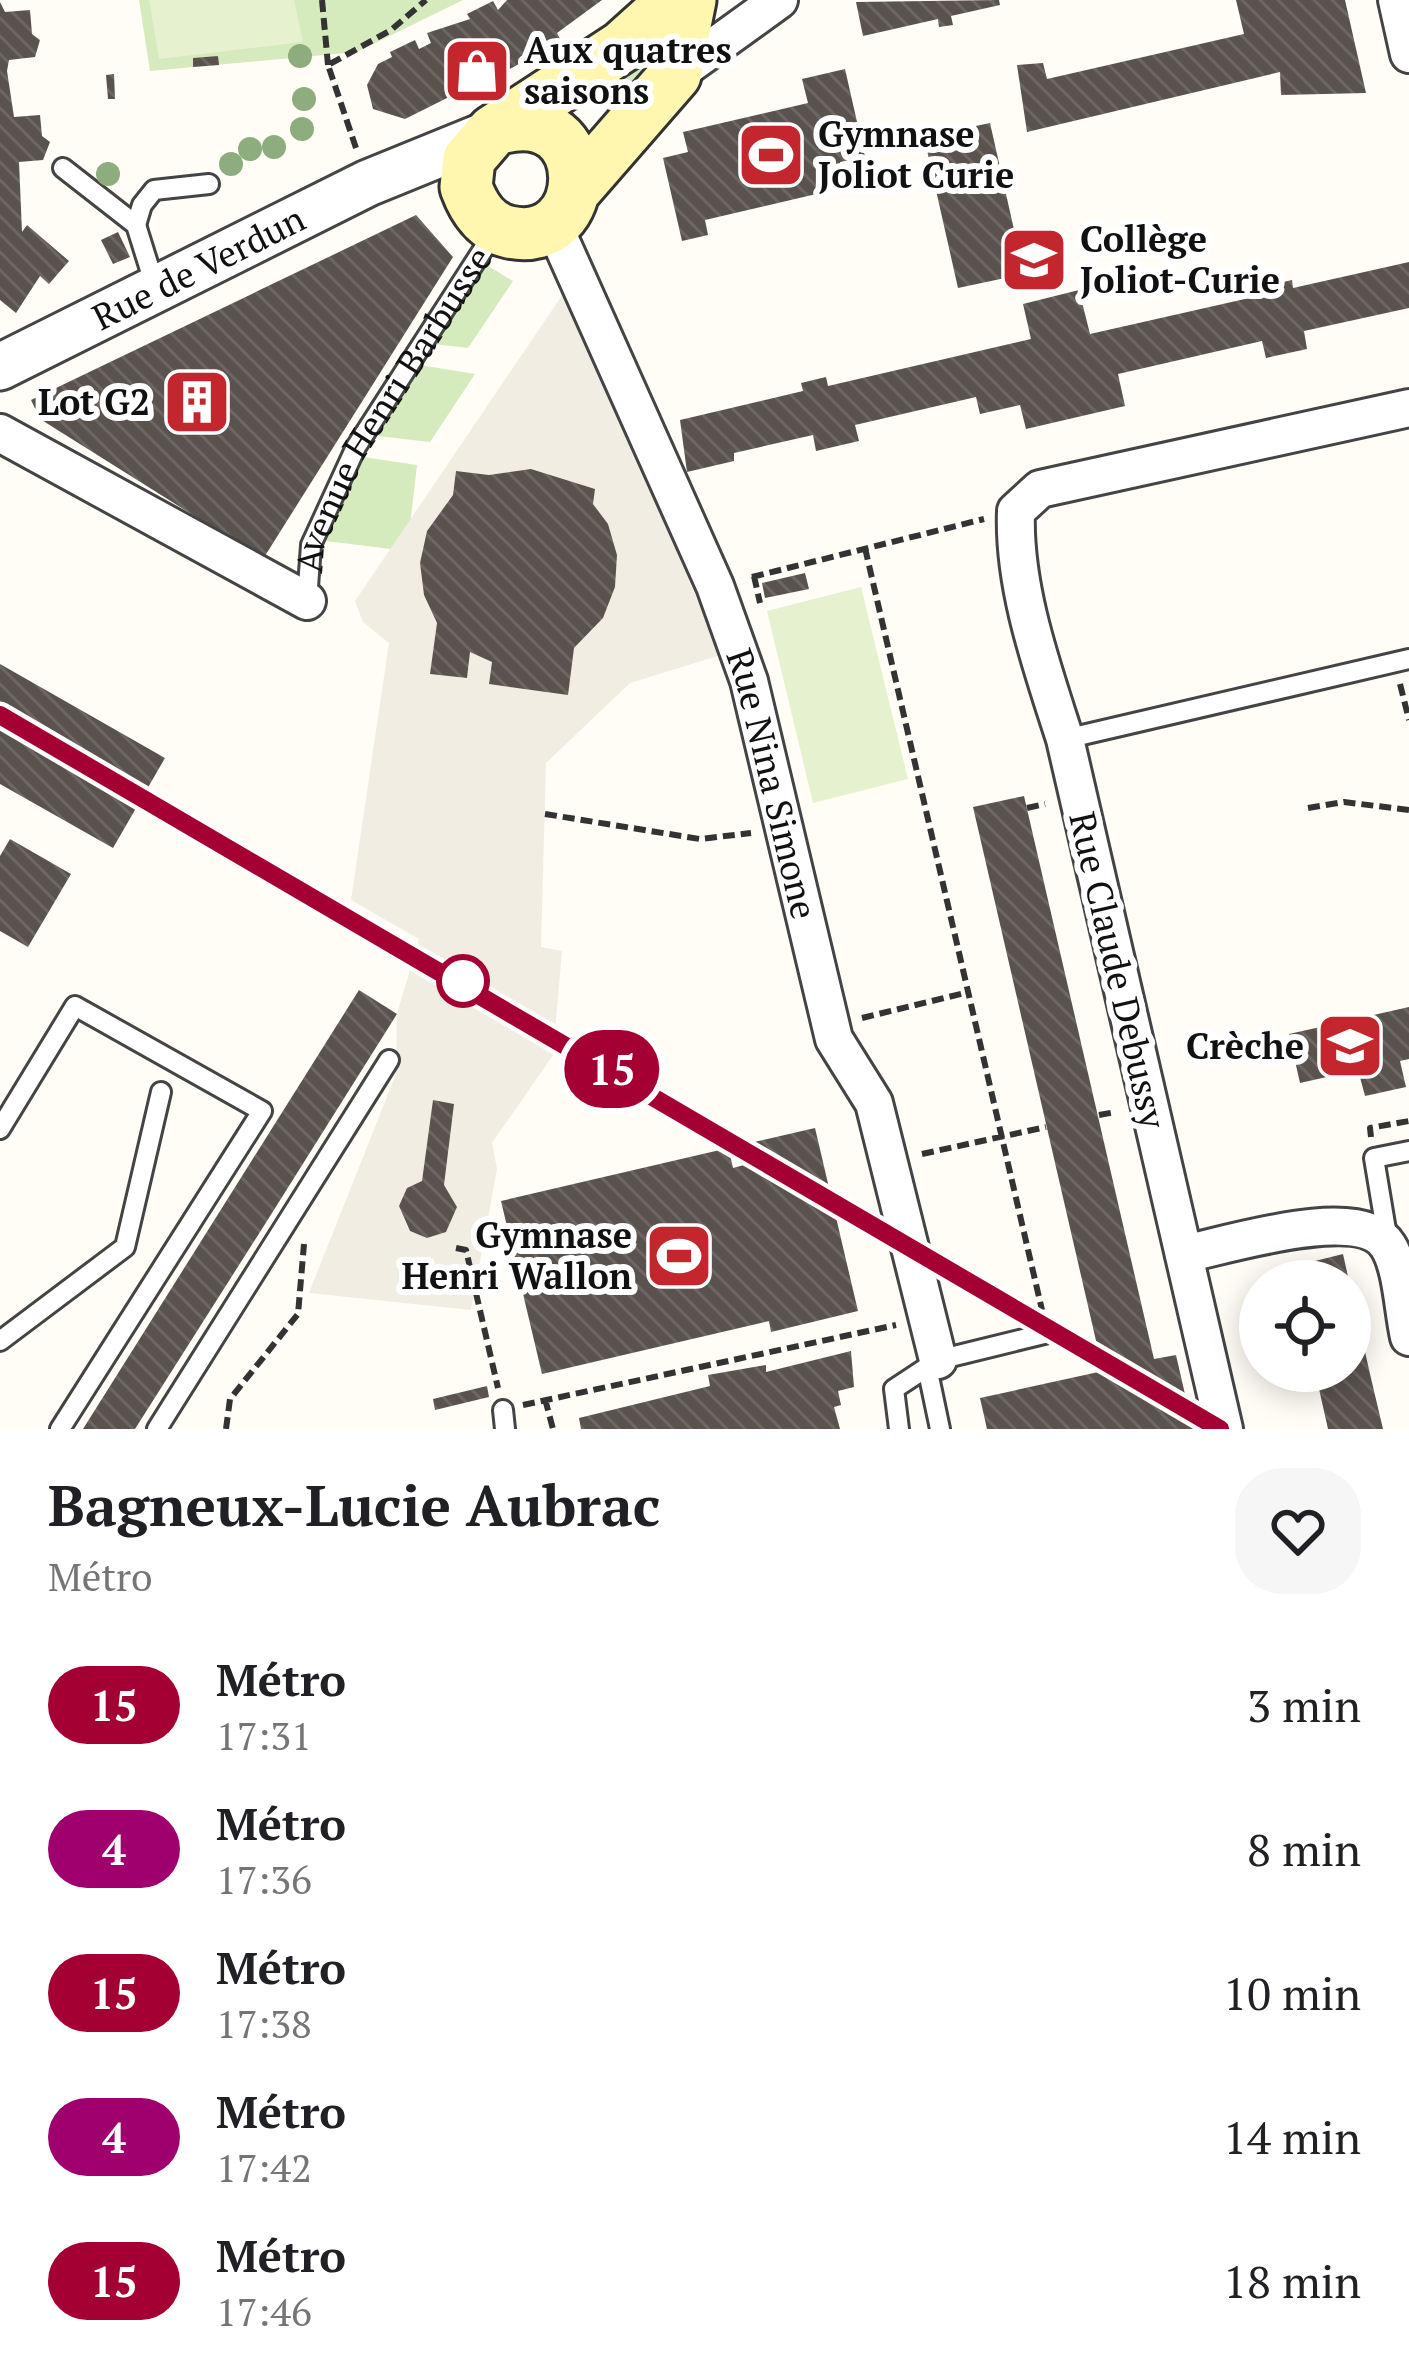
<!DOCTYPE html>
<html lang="fr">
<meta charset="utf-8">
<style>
:root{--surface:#fff;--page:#f6f6f6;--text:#202124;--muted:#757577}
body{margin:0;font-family:"PT Serif",serif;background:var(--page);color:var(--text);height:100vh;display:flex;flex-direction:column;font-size:45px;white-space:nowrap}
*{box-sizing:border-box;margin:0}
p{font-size:39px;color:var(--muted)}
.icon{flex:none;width:66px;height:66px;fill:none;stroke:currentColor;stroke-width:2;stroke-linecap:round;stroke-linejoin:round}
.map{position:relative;height:1429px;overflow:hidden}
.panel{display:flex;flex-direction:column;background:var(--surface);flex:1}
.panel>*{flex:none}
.badge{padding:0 24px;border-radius:39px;font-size:42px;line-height:78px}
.tools{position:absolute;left:1239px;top:1260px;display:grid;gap:24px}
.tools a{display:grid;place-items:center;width:132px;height:132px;border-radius:50%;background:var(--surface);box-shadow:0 6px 30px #0003;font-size:60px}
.map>.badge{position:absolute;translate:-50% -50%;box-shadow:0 0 0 6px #fff}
.round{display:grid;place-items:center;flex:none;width:126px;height:126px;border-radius:48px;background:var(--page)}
.head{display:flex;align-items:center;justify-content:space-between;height:204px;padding:0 48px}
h1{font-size:57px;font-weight:600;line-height:90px}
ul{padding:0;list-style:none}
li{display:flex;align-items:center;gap:36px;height:144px;padding:0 48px}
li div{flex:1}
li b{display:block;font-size:45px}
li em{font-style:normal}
li .badge{min-width:132px;font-weight:700;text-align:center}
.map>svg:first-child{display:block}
</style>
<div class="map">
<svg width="1409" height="1429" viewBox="0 0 1409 1429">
<defs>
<pattern id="building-back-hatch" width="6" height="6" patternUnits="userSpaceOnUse" patternTransform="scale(3)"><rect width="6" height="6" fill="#5a524d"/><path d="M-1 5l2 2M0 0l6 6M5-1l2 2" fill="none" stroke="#6d6662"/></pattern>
</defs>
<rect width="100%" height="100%" fill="#fffdf5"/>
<path fill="#d5ebbd" d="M139,0H463L357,52L150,71Z
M679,14L624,116L591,86Z
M485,264L513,281L468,348L434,344Z
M420,365L475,374L430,442L378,436Z
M363,457L417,465L407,551L326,541L323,526Z"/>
<path fill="#e6f2cf" d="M149,0H294L303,42L159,59Z
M861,587L908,779L813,803L767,611Z"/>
<path fill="#f1ede2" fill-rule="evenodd" d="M565,291L721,655L630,683L546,763L541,947L562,951L553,1055L492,1143L497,1169L471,1310L309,1293L396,1074L397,1014L419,939L351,900L389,643L363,622L355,601ZM531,469L595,489L593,504L608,524L617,555L615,587L603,618L574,648L567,694L489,684L492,662L470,652L467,678L431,674L437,623L424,595L420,563L427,531L453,495L457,471L489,475ZM433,1100L454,1104L444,1185L457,1207L446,1232L427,1238L409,1231L399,1206L407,1188L422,1181Z"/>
<path fill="url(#building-back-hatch)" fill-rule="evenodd" d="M507,0H602L557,33L561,41L459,97L457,93L405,119L373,109L367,85L378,64L392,57L390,52L415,40L419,49L431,43L427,33L470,19L467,14L493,1L498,10Z
M999,0L1000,5L951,16L953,25L939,27L938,19L863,36L856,2Z
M1236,0H1345L1366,93L1281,95L1280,72L1027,132L1017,65L1043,63L1047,79L1244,34Z
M0,2L5,12L30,10L32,34L40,40L35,57L9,60L7,71L14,117L40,115L42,136L50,142L43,160L19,162L22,232L27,225L69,261L49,284L40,276L16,313L0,300Z
M218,56L219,65L193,67V58Z
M845,69L865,157L840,162L846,187L705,220L708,235L682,241L663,158L688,152L683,132L808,103L802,79Z
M114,74L115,99H108L106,75Z
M990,123L1024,274L958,288L924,137Z
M416,215L453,257L263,559L40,419L31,400Z
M118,232L130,257L113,264L101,240Z
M1409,262V308L1304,331L1307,349L1266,358L1262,341L1118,374L1125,406L1026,429L1020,405L980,414L976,397L855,425L859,441L816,451L813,435L734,453V461L687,472L680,420L803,391L801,383L826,377L828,386L1031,339L1023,304L1079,290L1090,334L1267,294L1265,286L1292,280L1293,288Z
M531,469L595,489L593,504L608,524L617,555L615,587L603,618L574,648L568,695L489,684L492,662L470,652L467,678L430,674L437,623L424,595L420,563L427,531L453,495L456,471L489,475Z
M805,573L809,589L765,598L762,583Z
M0,664L165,758L113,848L0,784Z
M1024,796L1154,1359L1176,1355L1193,1429H987L980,1398L1103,1371L973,807Z
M10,839L71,874L28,947L0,931V856Z
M359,990L397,1014L272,1213L135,1429H83Z
M1409,1007V1059L1400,1061L1406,1087L1365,1096L1358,1070L1300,1083L1289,1034Z
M433,1100L454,1104L444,1185L457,1207L446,1232L427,1238L410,1231L399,1206L407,1188L422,1181Z
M815,1128L858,1311L771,1332L769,1321L542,1374L501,1201ZM740,1153L744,1165L733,1168L730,1155Z
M1343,1254L1349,1281H1294L1291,1267Z
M1352,1294L1370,1374L1383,1429H1328L1315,1371H1350Z
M851,1351L854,1387L838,1391L841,1405L834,1407L840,1429H581L579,1418L710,1386L708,1375L766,1365V1372Z
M487,1386L489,1397L435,1410L433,1399Z"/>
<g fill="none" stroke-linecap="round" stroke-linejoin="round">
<defs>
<g id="service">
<path d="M63,168L136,225L156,289"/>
<path d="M136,225L142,205L154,190L209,184"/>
<path id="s1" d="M307,601L311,545L356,447L495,231"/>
<path d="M1065,739L1409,659"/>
<path d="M0,1129L75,1006L262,1111L60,1429"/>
<path d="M1388,1242L1374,1158L1409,1151"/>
<path d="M0,1341L125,1247L161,1092"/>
<path d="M927,1367L940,1429"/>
<path d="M503,1410L505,1429"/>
<path d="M157,1429L389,1060"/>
<path d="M899,1429L894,1389L938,1360L1048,1333"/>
</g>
<g id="minor">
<path d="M1397,0L1409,54"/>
<path d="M675,75L779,0"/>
<path id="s2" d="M553,224L715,586L749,681L834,1039L874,1103L938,1360"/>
<path d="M0,433L307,601"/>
<path d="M1184,1254C1228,1245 1362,1202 1388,1246C1402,1268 1403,1311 1409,1337"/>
<path d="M1224,1429L1065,739C1042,667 1013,587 1016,511L1040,489L1409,408"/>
</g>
<g id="tertiary">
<path id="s3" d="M0,367L368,183L486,135"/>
</g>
<path id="secondary" d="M500,128C600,101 596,251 509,232C486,227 474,209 466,187L469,159L493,131L623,46L674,0
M575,190L675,75L690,0"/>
</defs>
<use href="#service" stroke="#444" stroke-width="24"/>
<use href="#minor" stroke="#444" stroke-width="42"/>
<use href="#tertiary" stroke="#444" stroke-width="51"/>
<use href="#secondary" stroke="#333" stroke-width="57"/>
<path stroke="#333" stroke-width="6" stroke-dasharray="12 6" stroke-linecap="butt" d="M322,0L328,65
M356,148L328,65L391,30L426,0
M865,548L1042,1310
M754,576L760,603
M752,577L984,519
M1400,684L1409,720
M1027,808L1045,804
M1308,808L1344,802L1409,810
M545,814L700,839L751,833
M862,1018L969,992
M1099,1115L1116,1112
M1371,1137L1370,1128L1409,1121
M922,1154L1046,1127
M456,1248L466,1250L498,1388
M545,1399L553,1429
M523,1405L896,1325
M226,1429L230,1399L298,1314L304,1244"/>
<use href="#service" stroke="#fff" stroke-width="18"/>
<use href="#minor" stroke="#fff" stroke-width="36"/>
<use href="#tertiary" stroke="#fff" stroke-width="45"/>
<use href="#secondary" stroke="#fff6b0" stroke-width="51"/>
</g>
<g fill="#8dad7f">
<circle cx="300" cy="56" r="12"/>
<circle cx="304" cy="99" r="12"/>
<circle cx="302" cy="129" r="12"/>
<circle cx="274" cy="147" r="12"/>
<circle cx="250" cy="149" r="12"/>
<circle cx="231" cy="164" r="12"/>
<circle cx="108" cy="174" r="12"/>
</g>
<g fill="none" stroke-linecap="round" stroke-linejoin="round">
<defs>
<path id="line" d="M0,715L1220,1429"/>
</defs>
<use href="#line" stroke="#fff" stroke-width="27"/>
<use href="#line" stroke="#a50034" stroke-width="18"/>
</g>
<defs>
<symbol id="shop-square" viewBox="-11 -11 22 22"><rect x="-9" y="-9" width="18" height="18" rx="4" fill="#c4262e" stroke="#fff"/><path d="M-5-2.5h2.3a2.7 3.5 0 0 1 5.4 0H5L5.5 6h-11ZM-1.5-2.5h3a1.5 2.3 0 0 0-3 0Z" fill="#fff"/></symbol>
<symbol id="stadium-square" viewBox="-11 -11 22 22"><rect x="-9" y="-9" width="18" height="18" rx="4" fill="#c4262e" stroke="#fff"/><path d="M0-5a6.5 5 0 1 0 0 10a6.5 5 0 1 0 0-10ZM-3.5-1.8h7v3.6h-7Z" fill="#fff"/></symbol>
<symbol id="school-square" viewBox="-11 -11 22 22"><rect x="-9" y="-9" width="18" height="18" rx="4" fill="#c4262e" stroke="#fff"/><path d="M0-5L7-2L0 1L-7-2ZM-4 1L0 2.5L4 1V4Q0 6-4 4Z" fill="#fff"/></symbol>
<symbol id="building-square" viewBox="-11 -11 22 22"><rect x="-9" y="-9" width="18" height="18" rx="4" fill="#c4262e" stroke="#fff"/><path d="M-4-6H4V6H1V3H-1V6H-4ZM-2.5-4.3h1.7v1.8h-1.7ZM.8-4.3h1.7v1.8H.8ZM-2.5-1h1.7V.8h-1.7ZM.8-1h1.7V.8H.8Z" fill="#fff"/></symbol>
</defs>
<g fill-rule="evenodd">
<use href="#shop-square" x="439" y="33" width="76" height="76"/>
<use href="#stadium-square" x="733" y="117" width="76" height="76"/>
<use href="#school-square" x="996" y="222" width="76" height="76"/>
<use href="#building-square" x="159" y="364" width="76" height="76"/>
<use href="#school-square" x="1312" y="1008" width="76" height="76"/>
<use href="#stadium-square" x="641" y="1218" width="76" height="76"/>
</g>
<circle fill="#fff" stroke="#a50034" stroke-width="6" cx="463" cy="981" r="24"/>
<g text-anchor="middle" stroke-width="12" stroke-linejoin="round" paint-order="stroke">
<g font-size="36" font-weight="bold" fill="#111" stroke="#fff" text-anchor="start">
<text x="524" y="63">Aux quatres<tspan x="524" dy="41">saisons</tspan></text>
<text x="818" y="147">Gymnase<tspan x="818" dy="41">Joliot Curie</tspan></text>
<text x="1080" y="252">Collège<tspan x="1080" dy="41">Joliot-Curie</tspan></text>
<text x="150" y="415" text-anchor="end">Lot G2</text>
<text x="1304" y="1059" text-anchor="end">Crèche</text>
<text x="632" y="1248" text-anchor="end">Gymnase<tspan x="632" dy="41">Henri Wallon</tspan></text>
</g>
<g font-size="36" fill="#111" stroke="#fff">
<text dy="13" stroke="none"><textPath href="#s3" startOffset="222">Rue de Verdun</textPath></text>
<text dy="13" stroke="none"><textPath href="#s1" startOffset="213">Avenue Henri Barbusse</textPath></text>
<text dy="13" stroke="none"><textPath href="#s2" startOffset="603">Rue Nina Simone</textPath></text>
<text transform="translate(1118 970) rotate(77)" y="13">Rue Claude Debussy</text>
</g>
</g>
</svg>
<div class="tools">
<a><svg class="icon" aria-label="locate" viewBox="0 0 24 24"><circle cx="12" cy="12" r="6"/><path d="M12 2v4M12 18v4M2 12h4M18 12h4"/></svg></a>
</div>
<b class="badge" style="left:612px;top:1069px;background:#a50034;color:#fff">15</b>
</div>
<section class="panel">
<div class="head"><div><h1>Bagneux-Lucie Aubrac</h1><p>Métro</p></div><a class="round"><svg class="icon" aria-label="heart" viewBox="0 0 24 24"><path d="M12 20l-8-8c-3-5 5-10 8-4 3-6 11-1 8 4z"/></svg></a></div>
<ul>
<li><span class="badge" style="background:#a50034;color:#fff">15</span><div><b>Métro</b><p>17:31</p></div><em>3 min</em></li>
<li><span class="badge" style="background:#a0006e;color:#fff">4</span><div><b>Métro</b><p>17:36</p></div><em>8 min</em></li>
<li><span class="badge" style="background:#a50034;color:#fff">15</span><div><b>Métro</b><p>17:38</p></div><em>10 min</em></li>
<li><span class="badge" style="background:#a0006e;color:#fff">4</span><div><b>Métro</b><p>17:42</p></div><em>14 min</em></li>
<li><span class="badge" style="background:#a50034;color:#fff">15</span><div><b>Métro</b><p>17:46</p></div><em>18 min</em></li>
</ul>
</section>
